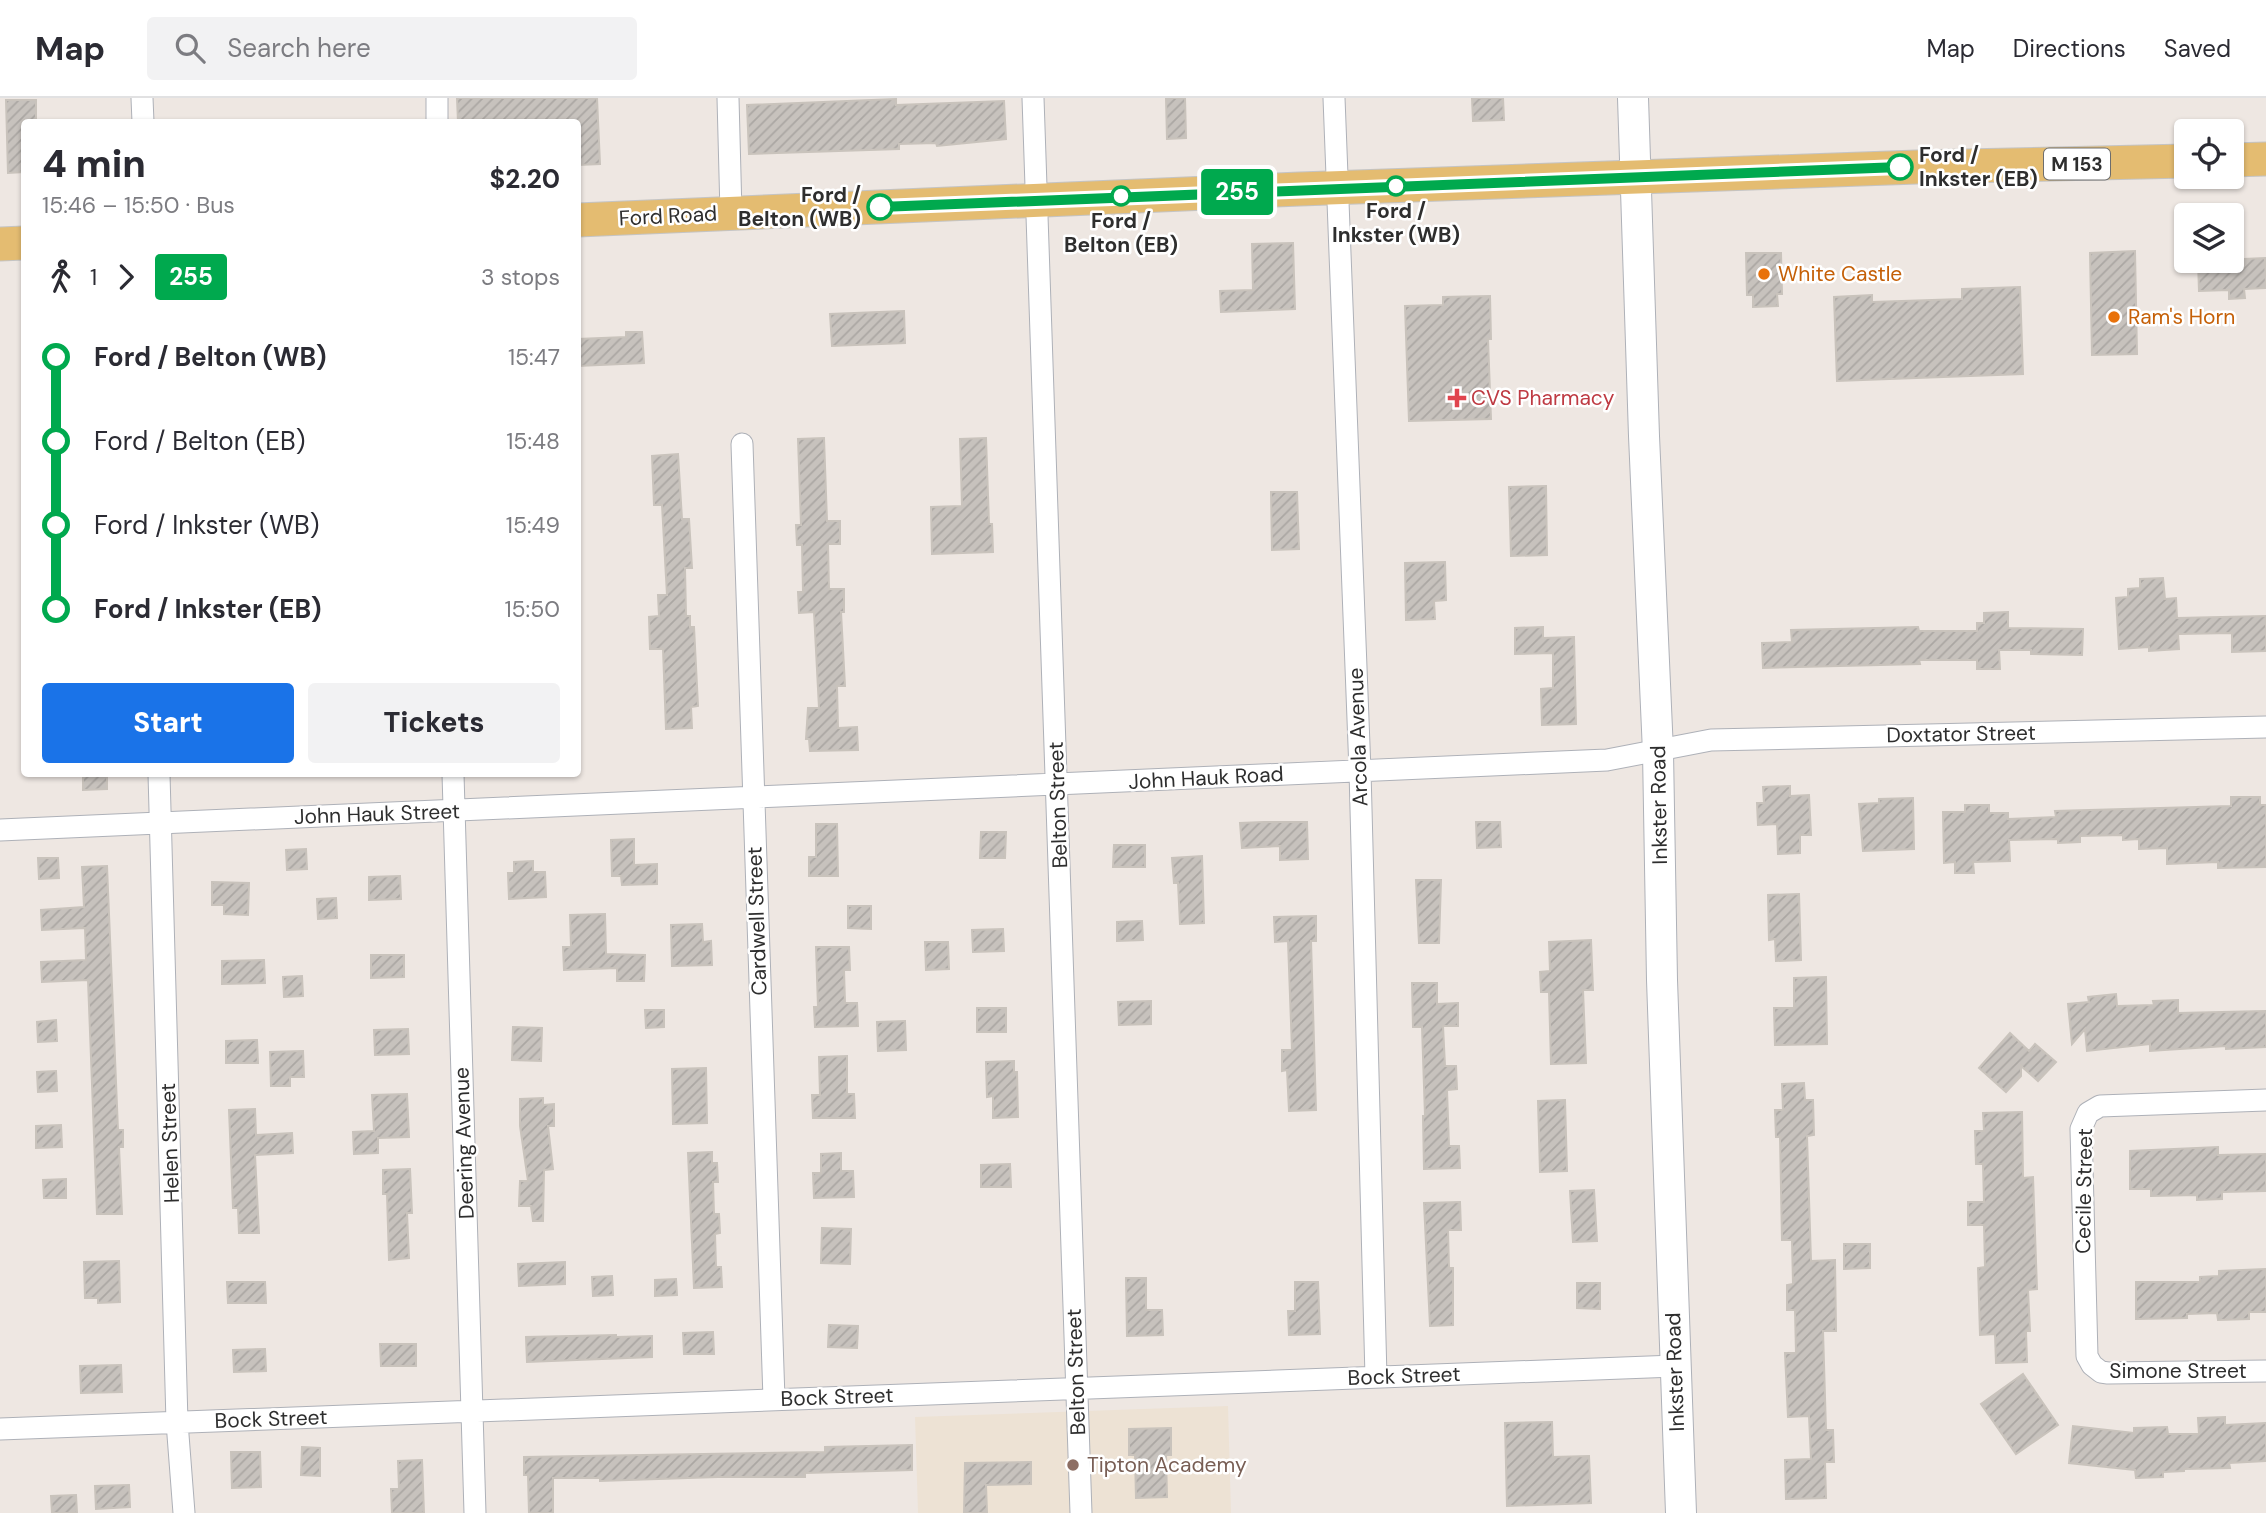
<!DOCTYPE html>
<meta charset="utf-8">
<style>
:root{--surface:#fff;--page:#f2f2f3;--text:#2b2b33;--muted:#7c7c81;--line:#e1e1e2;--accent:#1a73e8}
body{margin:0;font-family:"DM Sans",sans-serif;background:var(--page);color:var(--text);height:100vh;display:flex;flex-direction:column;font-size:26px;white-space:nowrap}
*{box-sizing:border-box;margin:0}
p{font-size:23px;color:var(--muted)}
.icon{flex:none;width:38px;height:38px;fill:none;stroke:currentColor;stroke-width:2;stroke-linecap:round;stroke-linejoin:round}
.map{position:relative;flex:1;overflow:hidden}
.sheet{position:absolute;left:21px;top:21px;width:560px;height:658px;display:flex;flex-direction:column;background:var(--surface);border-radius:7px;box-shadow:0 2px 5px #0004}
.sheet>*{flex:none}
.badge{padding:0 14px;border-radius:5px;font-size:24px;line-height:46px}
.tools{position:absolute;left:2174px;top:21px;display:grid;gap:14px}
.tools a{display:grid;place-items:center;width:70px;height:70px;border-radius:7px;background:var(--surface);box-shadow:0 2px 5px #0004;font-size:35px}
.map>.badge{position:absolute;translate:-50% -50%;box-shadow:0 0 0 4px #fff}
.legs{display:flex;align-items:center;gap:10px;height:77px;padding:0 21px;font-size:23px}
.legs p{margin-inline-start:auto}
.overview{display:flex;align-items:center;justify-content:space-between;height:119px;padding:0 21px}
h1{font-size:38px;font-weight:800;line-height:52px}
.cta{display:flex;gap:14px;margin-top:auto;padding:14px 21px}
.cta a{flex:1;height:80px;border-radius:7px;background:var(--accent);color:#fff;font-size:28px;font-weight:800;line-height:80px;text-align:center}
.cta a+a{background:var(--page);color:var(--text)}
ul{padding:0 21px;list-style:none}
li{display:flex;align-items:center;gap:24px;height:84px;font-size:26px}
li i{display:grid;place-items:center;width:10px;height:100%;margin:0 9px;background:currentColor}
li i::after{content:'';width:18px;height:18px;margin:-9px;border:5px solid;border-radius:50%;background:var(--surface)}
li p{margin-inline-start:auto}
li:first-child i{background:linear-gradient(#0000 50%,currentColor 0)}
li:last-child i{background:linear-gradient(currentColor 50%,#0000 0)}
header{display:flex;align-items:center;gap:42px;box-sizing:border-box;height:98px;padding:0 35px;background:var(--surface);border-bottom:2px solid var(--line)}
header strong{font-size:33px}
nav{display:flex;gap:38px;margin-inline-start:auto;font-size:24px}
.search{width:490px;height:63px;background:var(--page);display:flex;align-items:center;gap:18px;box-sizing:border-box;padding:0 24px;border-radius:7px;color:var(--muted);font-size:26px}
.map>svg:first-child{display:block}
</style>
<header>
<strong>Map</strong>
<div class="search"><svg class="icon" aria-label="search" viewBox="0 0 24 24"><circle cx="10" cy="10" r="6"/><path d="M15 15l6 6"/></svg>Search here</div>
<nav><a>Map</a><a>Directions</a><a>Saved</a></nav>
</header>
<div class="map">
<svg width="2266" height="1415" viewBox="0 0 2266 1415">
<defs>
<pattern id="building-hatch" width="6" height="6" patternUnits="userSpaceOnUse" patternTransform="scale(1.75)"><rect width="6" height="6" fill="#c7c2bd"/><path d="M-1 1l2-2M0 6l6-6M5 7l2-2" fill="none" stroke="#aba7a3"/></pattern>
</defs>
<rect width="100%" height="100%" fill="#eee7e2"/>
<path fill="#ede2d4" d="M1228,1308L1231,1415H918L915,1319Z"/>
<path fill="url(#building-hatch)" stroke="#c9c3bc" stroke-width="2" d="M457,0H597L600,66L578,67V24H458Z
M1166,0H1185L1186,40L1167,41Z
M1472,0H1503L1504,22L1473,23Z
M896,1V7L1004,3L1006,41L937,48L936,45L899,46V51L749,56L747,7Z
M6,2H36V24H24V74L8,75Z
M1293,145L1295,211L1221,214L1220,193L1253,192L1252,146Z
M2135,153L2137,256L2092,257L2090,155Z
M1746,155H1781L1782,196H1777L1778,208L1753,209V197H1747Z
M2265,160L2266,190L2244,191L2245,200L2229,201V192L2199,193L2198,163Z
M2020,189L2023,276L1837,283L1834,199L1872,197V204L1962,201V191Z
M1490,198L1491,241H1488L1491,321L1409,323L1405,208L1443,207V199Z
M904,213L905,245L832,248L830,216Z
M626,234H642L644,265L578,268V241L626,239Z
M824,340L827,423H840V446H828L829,491H844V514H841L845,588H837L838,630L857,629L858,652L810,653L809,641H806L808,610H819L814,514L799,515L798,494H803L802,447H797L796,427H801L798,341Z
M986,340L989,426H992L993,454L932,456L931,409L962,408L960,341Z
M678,356L682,421H689L692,470H685L686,518H690V529H694L698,608L691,609L692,630L666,631L663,551H650L649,519L659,518L658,497H667L662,407H654L652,358Z
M1546,388L1547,457L1511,458L1509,389Z
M1271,394H1297L1299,451L1272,452Z
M1445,464L1446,502L1434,503L1435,521L1406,522L1405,465Z
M2163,480L2165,501L2176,500L2177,520L2266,518V553L2232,554V535L2178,536L2179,551L2149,553V549L2119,551L2116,500L2128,499V491L2140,490V481Z
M2008,514V530L2083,531L2082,557L2031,556V552H1999L2000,571H1977V562H1919L1920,566L1763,570L1762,545L1792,544L1791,532L1918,529L1919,533H1977V525H1984V515Z
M1543,529V540L1574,539L1576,626L1542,627L1541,591L1553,590V555L1515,556V530Z
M83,676H107V691L83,692Z
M1790,688V698L1809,697L1811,737H1800V755L1778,756L1777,726L1758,727L1757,705H1764L1763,689Z
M2231,699H2260V707H2266V769L2218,770V764L2167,766V750L2139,751V741L2123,742V737L2080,738V744L2058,745V741L2009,742L2010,763L1973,764L1974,775H1955V764L1944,765L1943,714H1965V707H1989V715H2008V721L2056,719L2055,713L2231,708Z
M1913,700L1914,751L1863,753L1859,706L1879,705V701Z
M1264,724H1307L1308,761L1280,762V748L1242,750L1240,725Z
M1476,724H1500L1501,749L1477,750Z
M816,726H837L838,778H809V759H816Z
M981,734H1006L1005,760H980Z
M634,741V767L657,766V786L622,787L621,778H612L611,742Z
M1114,747H1145V769H1113Z
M306,751L307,771L287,772L286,752Z
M1202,758L1204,825L1180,826L1178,785H1174L1172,760Z
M38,760H58L59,780L39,781Z
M533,763V774H545L546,799L509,801L508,775H514V764Z
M107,768L118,1032H123V1049H119L122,1116H97L88,882L42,884L41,864L86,862L85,830L42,832L41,812L84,809L82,769Z
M400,778L401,801L369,802V779Z
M1416,782H1441L1439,845H1419Z
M212,784L249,785L248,817L224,816V807H212Z
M1799,796L1801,862L1776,863L1775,841L1769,842L1768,797Z
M336,800L337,820L318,821L317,801Z
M848,808H871V831L848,830Z
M605,816L606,856L645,857L644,883H617V870L564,872L563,849H571L570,817Z
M1316,818V843H1311L1316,1012L1289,1013L1287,972L1282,973V952H1292L1288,843L1275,844L1274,819Z
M1142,823L1143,842L1117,843V824Z
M702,826L703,844L711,843L712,867L672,868L671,827Z
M1003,831L1004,853L973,854L972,832Z
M1591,842L1593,892H1583L1586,965L1551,966L1549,894H1541L1540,874L1550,873L1549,844Z
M925,844H948L949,871L926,872Z
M816,849H849L850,872H844L845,905H857L858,928L815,929L814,909H818Z
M371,857H404V879L371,880Z
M264,862L265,885L222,886V863Z
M302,878L303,898L284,899L283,879Z
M1826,879L1827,946L1775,947L1774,910H1794V880Z
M1412,885H1437V906L1458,905V928H1443L1445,968H1456L1457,991L1447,992L1449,1048H1459L1460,1070L1424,1071L1423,1018H1425L1422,929H1413Z
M2116,896L2117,908L2154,907L2153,903L2178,902V915L2266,913V949L2226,951V948L2150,953V946L2087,953L2085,931L2072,946L2068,906L2089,904L2088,899Z
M1151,903V926L1119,927L1118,904Z
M977,910H1006V934H977Z
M645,912H664V929L646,930Z
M56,922L57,943L38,944L37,924Z
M905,923L906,952L878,953L877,924Z
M513,929L542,930L541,963L512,962Z
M408,931L409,956L375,957L374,932Z
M2010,935L2029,953L2035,946L2056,964L2038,983L2021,968V978L2006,994L1979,970Z
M257,942L258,965H226V943Z
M303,953L304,979H290V988H271L270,954Z
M847,958V996H854L855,1020H813L812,997H820L819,959Z
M1014,963V974H1017L1018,1019L993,1020V998L987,999L986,964Z
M706,970L707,1025L673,1026L672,971Z
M56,973L57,993L38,994L37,974Z
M1804,985L1805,1002H1813L1814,1037L1807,1038L1811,1163L1835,1162L1836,1233H1823L1826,1332H1833L1834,1364H1825L1826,1400L1786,1401L1785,1362L1811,1361L1809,1318L1788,1319L1785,1255H1796L1795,1212H1787V1187L1793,1186L1792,1142H1782L1780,1039H1776L1775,1012H1783L1782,986Z
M407,996L409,1039L378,1040V1055L354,1056L353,1034L374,1033L372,997Z
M543,1000V1007L554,1006V1028H548L553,1071L544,1072L543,1123H533L531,1108H519L520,1083H528L520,1028V1001Z
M1565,1002L1567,1073L1540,1074L1538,1003Z
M255,1011L256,1037L292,1035L293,1055L255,1057L259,1135H239L238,1110H233L229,1012Z
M2022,1014L2023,1080L2033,1079L2037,1191L2028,1192L2030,1233H2026L2027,1264L1996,1265L1995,1236L1980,1237L1978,1170L1985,1169L1984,1127H1968V1104H1984L1983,1066H1976L1975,1033H1984L1983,1015Z
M61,1027L62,1049L36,1050V1028Z
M2218,1049V1057L2266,1056V1093L2222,1094V1101L2197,1102V1097L2151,1098V1091H2130V1053Z
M712,1054V1065H717L718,1084H713L714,1116H719L720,1135L715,1136L716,1169H721L722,1189L694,1190L688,1055Z
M841,1055V1073H853L854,1099L814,1100L813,1075H821V1056Z
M1010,1066L1011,1089H981V1067Z
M410,1071L412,1115H407L409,1160L389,1162L387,1096H383V1072Z
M66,1081V1100H44L43,1082Z
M1594,1092L1597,1143L1573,1144L1570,1093Z
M1460,1104L1461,1132H1448L1449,1170H1453V1227L1430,1228L1424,1105Z
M822,1130L851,1131L850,1166L821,1165Z
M1844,1146H1870V1170L1844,1171Z
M119,1163L120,1204L98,1205V1200H85L84,1164Z
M565,1164V1186L519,1188L518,1166Z
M2266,1171V1214H2249V1221L2218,1222L2217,1215L2187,1216V1220L2136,1221V1184H2200V1179L2219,1178V1173Z
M612,1178L613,1197L593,1198L592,1179Z
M1126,1180H1146V1212H1162L1163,1237L1127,1238Z
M676,1181L677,1197L655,1198V1182Z
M227,1184H265L266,1205H228Z
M1295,1184H1318L1320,1236L1289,1237L1288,1213H1295Z
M1577,1185H1600V1211L1577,1210Z
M829,1227L858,1228L857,1250L828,1249Z
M713,1234L714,1256H684L683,1235Z
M616,1237V1239L652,1238V1259L527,1264L526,1239Z
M380,1246H416V1268H381Z
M265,1251L266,1273L234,1274L233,1252Z
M121,1267L122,1294L81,1295L80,1268Z
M2023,1276L2058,1327L2016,1356L1981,1306Z
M2225,1319V1327L2266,1325V1363L2229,1365L2230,1370L2184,1371V1373L2163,1374V1379L2136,1380L2135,1372L2069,1365L2073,1328L2134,1335V1330L2167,1329L2168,1336H2199L2198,1320Z
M1552,1324L1553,1359L1589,1358L1591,1405L1507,1408L1505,1325Z
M1171,1330V1357H1166L1167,1399L1136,1400L1135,1357H1129V1331Z
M912,1347V1372L805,1375V1379H718L600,1383V1380H553V1415H529L528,1377H524V1359L825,1354V1349Z
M302,1349L320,1350V1378L301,1377Z
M231,1354H260L261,1389L232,1390Z
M422,1362L424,1415H392L391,1391H399L398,1363Z
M1031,1364V1386L986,1387L987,1415H964L965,1365Z
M129,1387L130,1409L96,1411L95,1388Z
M76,1397L77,1415H52L51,1398Z"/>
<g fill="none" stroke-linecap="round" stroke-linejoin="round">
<defs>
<path id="minor" d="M142,0L143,24
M437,0V24
M728,0L731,115
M1033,0L1081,1415
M1334,0L1360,673L1376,1279
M742,346L774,1301
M159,676L177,1324L184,1415
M453,676L475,1415
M0,732L1607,662L1711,642L2266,629
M2266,1002L2100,1008L2088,1015L2081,1031L2087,1258L2092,1267L2101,1274L2108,1275L2266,1273
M0,1331L1675,1268"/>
<path id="secondary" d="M1633,0L1644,338L1658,654L1662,882L1681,1415"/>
<path id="primary" d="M2231,62L2266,61
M578,122L1300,91L1917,69L2186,63
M0,146L24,145"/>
</defs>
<use href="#minor" stroke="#aeb1b8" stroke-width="23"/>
<use href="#secondary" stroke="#aeb1b8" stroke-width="32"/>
<use href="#primary" stroke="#c4c4c4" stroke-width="35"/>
<use href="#minor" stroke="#fff" stroke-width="21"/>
<use href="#secondary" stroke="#fff" stroke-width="30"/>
<use href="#primary" stroke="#e4bc71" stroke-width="33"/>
</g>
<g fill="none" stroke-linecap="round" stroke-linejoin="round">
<defs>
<path id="line-1" d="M880,109L1900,69"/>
</defs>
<use href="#line-1" stroke="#fff" stroke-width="16"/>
<use href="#line-1" stroke="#00a94e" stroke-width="10"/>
</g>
<g fill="#fff" stroke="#00a94e" stroke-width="3.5">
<circle cx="1900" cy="69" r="12"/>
<circle cx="1396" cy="88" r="9"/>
<circle cx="1121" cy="98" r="9"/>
<circle cx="880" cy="109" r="12"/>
</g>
<g fill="#e8710a" stroke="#fff" stroke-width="2.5">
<circle cx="1764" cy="176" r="7"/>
<circle cx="2114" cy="219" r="7"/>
</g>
<path fill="#e0444e" stroke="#fff" stroke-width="2.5" d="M1453.5 289.5h7v7h7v7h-7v7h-7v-7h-7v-7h7z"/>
<circle fill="#8d6e63" stroke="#fff" stroke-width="2.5" cx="1073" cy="1367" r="7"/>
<g text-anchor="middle" stroke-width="5" stroke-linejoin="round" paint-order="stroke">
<rect fill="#fff" stroke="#6d6d6d" stroke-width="2" x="2044" y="50.5" width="66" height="31" rx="5"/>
<g font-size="19" font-weight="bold" fill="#2e2e2e">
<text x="2077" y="73">M 153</text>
</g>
<g font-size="21" font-weight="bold" fill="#2e2e2e" stroke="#fff">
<text x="1919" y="64" text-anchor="start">Ford /<tspan x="1919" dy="24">Inkster (EB)</tspan></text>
<text x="861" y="104" text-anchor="end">Ford /<tspan x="861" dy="24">Belton (WB)</tspan></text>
<text x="1396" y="120">Ford /<tspan x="1396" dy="24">Inkster (WB)</tspan></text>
<text x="1121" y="130">Ford /<tspan x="1121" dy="24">Belton (EB)</tspan></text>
</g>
<g font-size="21" fill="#2e2e2e" stroke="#fff">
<text transform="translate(668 118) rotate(-3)" y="7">Ford Road</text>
<text transform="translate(1961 636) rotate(-1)" y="7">Doxtator Street</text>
<text transform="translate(1358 639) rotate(-92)" y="7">Arcola Avenue</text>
<text transform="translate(1206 680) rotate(-3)" y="7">John Hauk Road</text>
<text transform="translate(1058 707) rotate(-92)" y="7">Belton Street</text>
<text transform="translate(1659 707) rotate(-91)" y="7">Inkster Road</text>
<text transform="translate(377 716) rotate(-2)" y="7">John Hauk Street</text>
<text transform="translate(757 823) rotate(-92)" y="7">Cardwell Street</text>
<text transform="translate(170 1045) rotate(-92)" y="7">Helen Street</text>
<text transform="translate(464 1045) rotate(-92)" y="7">Deering Avenue</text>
<text transform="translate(2084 1093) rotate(-89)" y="7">Cecile Street</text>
<text x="2178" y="1280">Simone Street</text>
<text transform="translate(1076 1274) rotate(-92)" y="7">Belton Street</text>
<text transform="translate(1675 1274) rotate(-92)" y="7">Inkster Road</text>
<text transform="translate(1404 1278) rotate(-2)" y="7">Bock Street</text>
<text transform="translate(837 1299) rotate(-2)" y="7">Bock Street</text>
<text transform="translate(271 1321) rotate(-2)" y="7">Bock Street</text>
</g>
<g font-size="21" fill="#c56008" stroke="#fff" text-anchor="start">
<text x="1778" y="183">White Castle</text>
<text x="2128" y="226">Ram's Horn</text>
</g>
<g font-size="21" fill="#be3a42" stroke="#fff" text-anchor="start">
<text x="1471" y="307">CVS Pharmacy</text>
</g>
<g font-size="21" fill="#785e54" stroke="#fff" text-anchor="start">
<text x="1087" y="1374">Tipton Academy</text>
</g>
</g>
</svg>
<div class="tools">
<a><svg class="icon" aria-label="locate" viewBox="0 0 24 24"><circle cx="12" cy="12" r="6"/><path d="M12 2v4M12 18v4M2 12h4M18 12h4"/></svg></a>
<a><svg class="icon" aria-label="layers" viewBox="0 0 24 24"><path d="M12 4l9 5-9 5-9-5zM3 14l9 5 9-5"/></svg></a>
</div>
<b class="badge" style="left:1237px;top:94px;background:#00a94e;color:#fff">255</b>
<section class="sheet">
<div class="overview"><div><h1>4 min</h1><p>15:46 – 15:50 · Bus</p></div><b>$2.20</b></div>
<div class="legs"><svg class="icon" aria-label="walk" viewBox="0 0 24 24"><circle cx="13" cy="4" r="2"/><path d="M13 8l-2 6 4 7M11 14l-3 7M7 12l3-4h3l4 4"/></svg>1<svg class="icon" aria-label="forward" viewBox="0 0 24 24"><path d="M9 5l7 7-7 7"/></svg><b class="badge" style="background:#00a94e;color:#fff">255</b><p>3 stops</p></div>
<ul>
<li><i style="color:#00a94e"></i><b>Ford / Belton (WB)</b><p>15:47</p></li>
<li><i style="color:#00a94e"></i><span>Ford / Belton (EB)</span><p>15:48</p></li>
<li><i style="color:#00a94e"></i><span>Ford / Inkster (WB)</span><p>15:49</p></li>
<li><i style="color:#00a94e"></i><b>Ford / Inkster (EB)</b><p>15:50</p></li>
</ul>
<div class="cta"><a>Start</a><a>Tickets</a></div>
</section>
</div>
